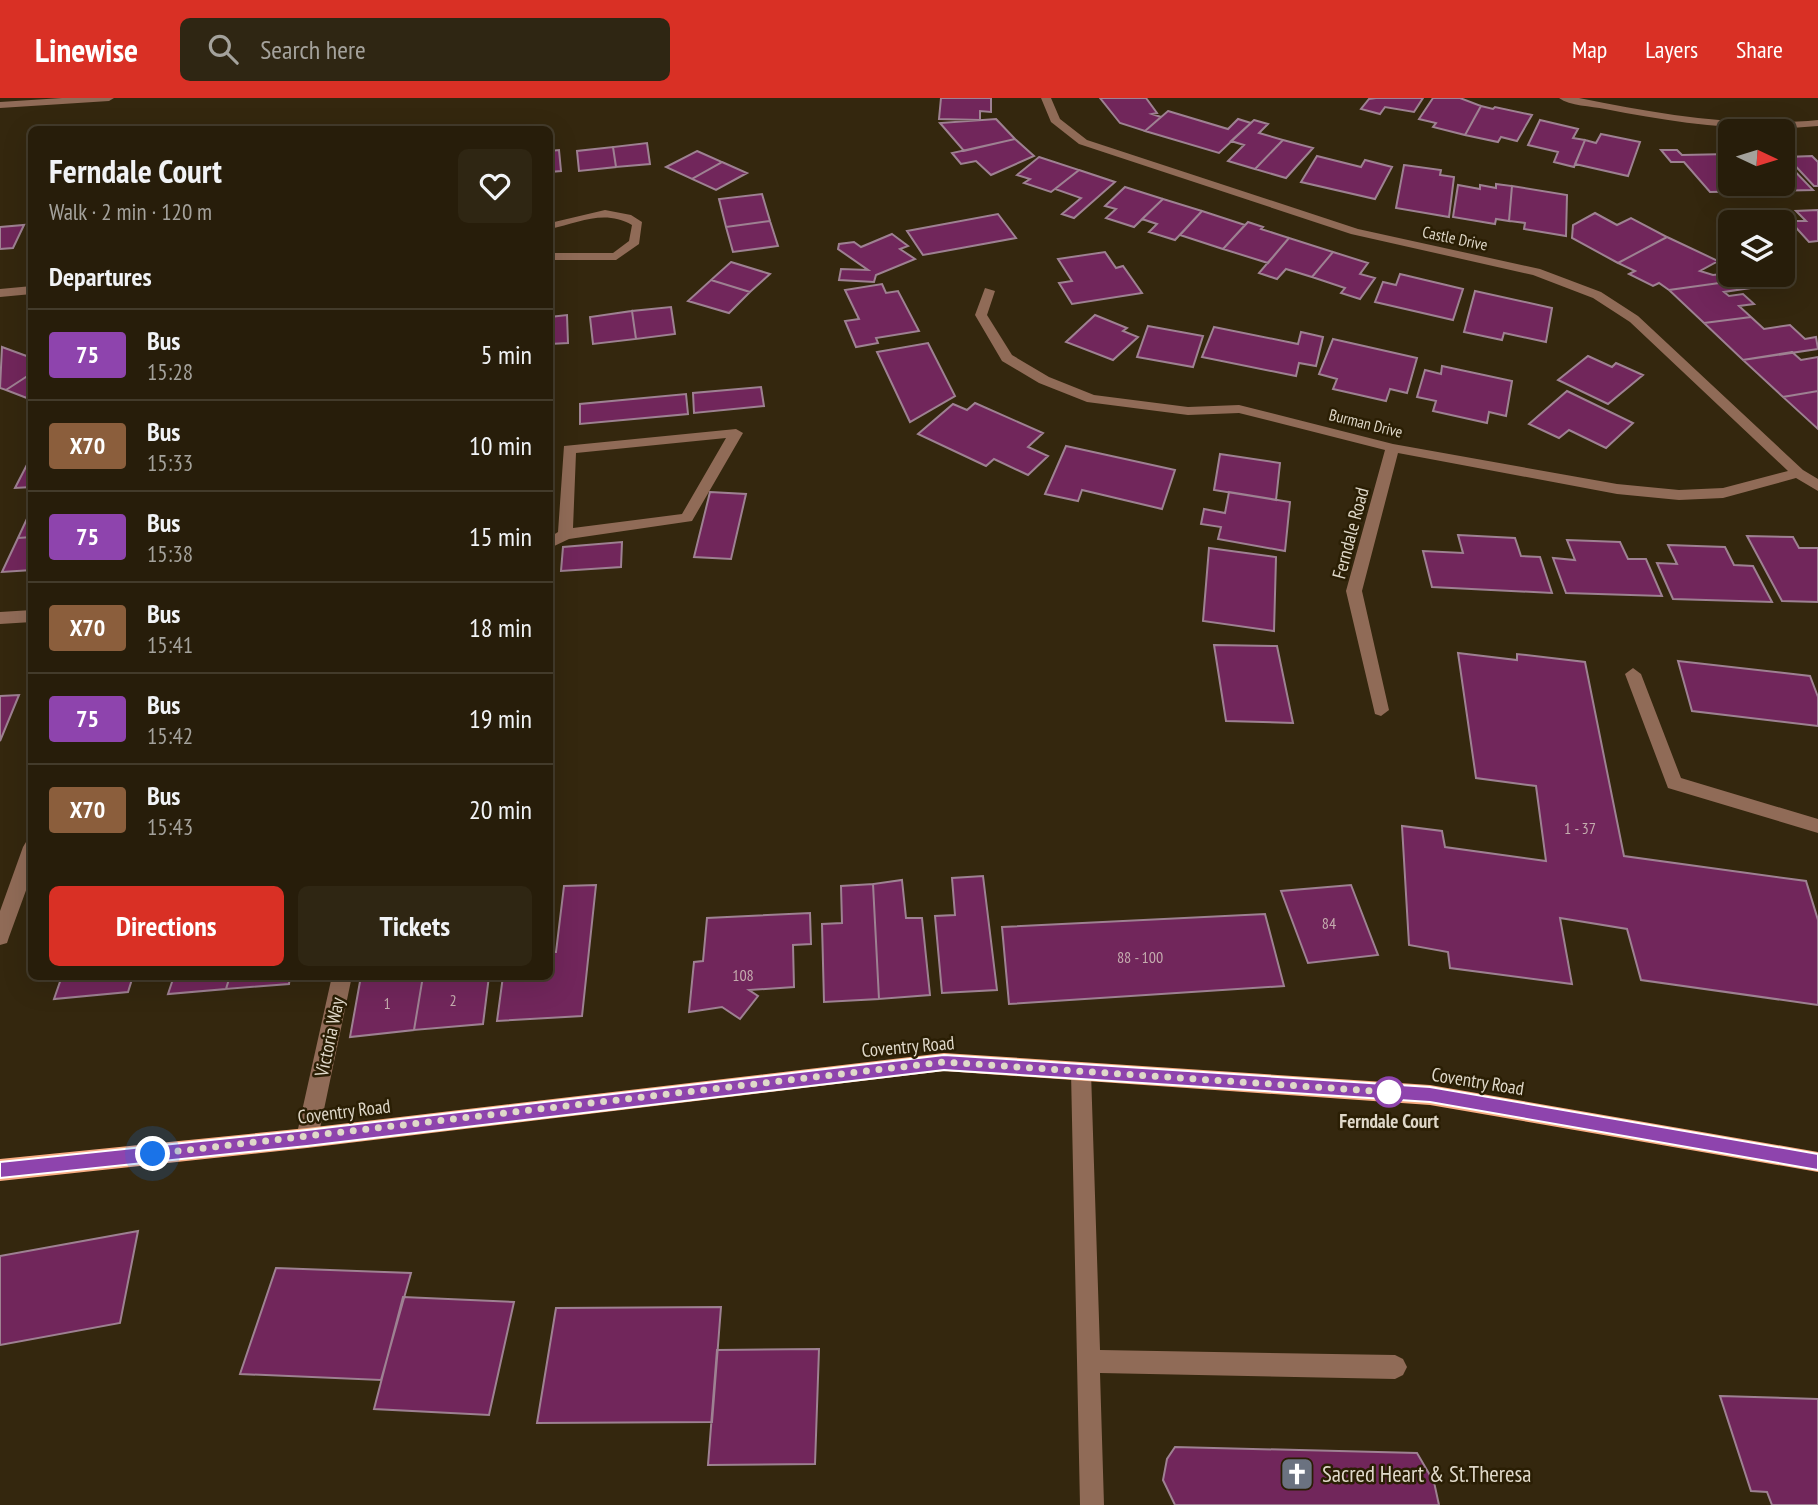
<!DOCTYPE html>
<meta charset="utf-8">
<style>
:root{--surface:#271d0a;--page:#2f2613;--text:#f1f3f6;--muted:#a4a29c;--line:#433b2b;--accent:#d93025}
body{margin:0;font-family:"PT Sans Narrow",sans-serif;background:var(--page);color:var(--text);height:100vh;display:flex;flex-direction:column;font-size:26px;white-space:nowrap}
*{box-sizing:border-box;margin:0}
p{font-size:23px;color:var(--muted)}
.icon{flex:none;width:38px;height:38px;fill:none;stroke:currentColor;stroke-width:2;stroke-linecap:round;stroke-linejoin:round}
.map{position:relative;flex:1;overflow:hidden}
.drawer{position:absolute;left:28px;top:28px;width:525px;height:854px;display:flex;flex-direction:column;background:var(--surface);border-radius:10px;box-shadow:0 7px 28px #0002,0 0 0 2px var(--line)}
.drawer>*{flex:none}
.badge{padding:0 14px;border-radius:5px;font-size:24px;line-height:46px}
.needle{width:46px;rotate:94deg}
.controls{position:absolute;left:1718px;top:21px;display:grid;gap:14px}
.controls a{display:grid;place-items:center;width:77px;height:77px;border-radius:10px;background:var(--surface);box-shadow:0 7px 28px #0002,0 0 0 2px var(--line);font-size:35px}
.you{position:absolute;width:35px;height:35px;margin:-18px;border:5px solid #fff;border-radius:50%;background:#1a73e8;box-shadow:0 0 0 10px #1a73e833}
.map>.badge{position:absolute;translate:-50% -50%;box-shadow:0 0 0 4px #fff}
h2{padding:0 21px;font-size:26px;line-height:63px}
.round{display:grid;place-items:center;flex:none;width:74px;height:74px;border-radius:10px;background:var(--page)}
.head{display:flex;align-items:center;justify-content:space-between;height:119px;padding:0 21px}
h1{font-size:33px;font-weight:700;line-height:52px}
.action{display:flex;gap:14px;margin-top:auto;padding:14px 21px}
.action a{flex:1;height:80px;border-radius:10px;background:var(--accent);color:#fff;font-size:28px;font-weight:700;line-height:80px;text-align:center}
.action a+a{background:var(--page);color:var(--text)}
ul{padding:0;list-style:none}
li{display:flex;align-items:center;gap:21px;height:91px;padding:0 21px;border-top:2px solid var(--line)}
li div{flex:1}
li b{display:block;font-size:26px}
li em{font-style:normal}
li .badge{min-width:77px;font-weight:700;text-align:center}
header{display:flex;align-items:center;gap:42px;box-sizing:border-box;height:98px;padding:0 35px;background:var(--accent);color:#fff}
header strong{font-size:33px}
nav{display:flex;gap:38px;margin-inline-start:auto;font-size:24px}
.search{width:490px;height:63px;background:var(--page);display:flex;align-items:center;gap:18px;box-sizing:border-box;padding:0 24px;border-radius:10px;color:var(--muted);font-size:26px}
.map>svg:first-child{display:block}
</style>
<header>
<strong>Linewise</strong>
<div class="search"><svg class="icon" aria-label="search" viewBox="0 0 24 24"><circle cx="10" cy="10" r="6"/><path d="M15 15l6 6"/></svg>Search here</div>
<nav><a>Map</a><a>Layers</a><a>Share</a></nav>
</header>
<div class="map">
<svg width="1818" height="1407" viewBox="0 0 1818 1407">
<rect width="100%" height="100%" fill="#34270e"/>
<path fill="#71265b" stroke="#9e8192" stroke-width="2" d="M941,0H991V14L980,13V22L939,21Z
M1100,0H1146L1157,15L1152,16L1161,19L1145,33L1120,25Z
M1376,0H1423L1414,14L1385,9L1380,16L1361,11L1369,1Z
M1433,0H1460L1481,8L1465,37L1433,29L1436,25L1419,21Z
M1481,8L1493,11L1495,9L1532,17L1517,43L1501,39L1498,44L1465,37Z
M1168,13L1228,31L1238,21L1251,25L1219,55L1145,33Z
M996,21L1015,41L964,53L940,25Z
M1254,22L1268,26L1259,35L1283,42L1255,71L1228,63L1244,47L1231,43Z
M1540,22L1578,31L1573,40L1585,42L1574,69L1554,64L1558,54L1528,47Z
M1601,36L1640,44L1628,78L1575,66L1585,42L1596,45Z
M1015,41L1034,58L991,77L976,63L961,66L952,55Z
M1283,42L1313,50L1286,80L1255,71Z
M647,45L650,66L616,69L613,49Z
M613,49L616,69L579,73L577,53Z
M559,52L561,73L550,74V53Z
M1661,52H1677L1682,57L1729,56L1731,86H1755L1761,93L1710,94L1684,64H1671Z
M697,53L722,64L692,81L666,69Z
M1317,58L1361,69L1365,62L1392,69L1375,101L1301,84Z
M1812,58L1818,64V88H1814L1787,59Z
M1039,59L1079,72L1051,94L1024,85L1030,81L1017,77Z
M1783,61L1813,92L1761,93L1755,86H1783Z
M722,64L747,75L716,92L692,81Z
M1404,67L1441,72L1440,77L1454,79L1449,119L1396,110Z
M1079,72L1115,84L1074,120L1062,116L1081,100L1055,91Z
M1496,86L1512,88L1509,123L1496,121L1495,126L1453,119L1458,87L1480,91V87L1496,90Z
M1512,88L1567,97L1566,138L1524,131L1525,125L1509,123Z
M1125,89L1163,101L1134,129L1106,120L1116,111L1105,108Z
M762,96L770,123L726,129L719,101Z
M1163,101L1202,113L1175,142L1149,134L1157,126L1142,121Z
M1818,112V143L1809,144L1790,123H1806L1796,113Z
M1202,113L1245,127L1223,151L1180,137Z
M1595,115L1617,127L1631,120L1667,139L1618,165L1572,140L1573,127Z
M998,116L1016,140L923,157L907,133Z
M770,123L778,148L733,154L726,129Z
M1248,124L1263,129L1261,131L1289,140L1268,165L1223,151Z
M24,127L13,150L0,151V129Z
M892,136L908,148L900,151L915,161L876,177L874,184L839,182L841,171L868,172L838,151L839,146L854,144L861,149Z
M1667,139L1718,163L1700,173L1713,177L1731,175V177H1743L1748,181L1669,192L1659,185L1653,188L1629,176L1635,173L1618,165Z
M1289,140L1333,154L1312,179L1286,171L1277,181L1259,175Z
M1105,154L1116,170L1123,168L1142,195L1072,206L1059,185L1072,183L1058,161Z
M1333,154L1368,165L1360,176L1375,180L1360,201L1341,195L1345,190L1312,179Z
M731,164L770,176L750,194L711,182Z
M1400,176L1463,191L1453,222L1375,204L1383,184L1396,187Z
M1748,181L1757,189L1724,194L1729,198L1743,196L1754,206L1739,208L1751,219L1704,225L1669,192Z
M711,182L750,194L729,215L688,203Z
M882,186L886,195L898,193L919,233L876,240L878,245L856,249L845,223L859,221L845,192Z
M1475,193L1552,210L1546,244L1504,235L1502,242L1464,234Z
M671,209L675,236L636,241L632,213Z
M632,213L636,241L593,246L590,219Z
M567,217L568,245L550,246V219Z
M1095,217L1127,230L1123,233L1138,239L1113,262L1066,244Z
M1751,219L1764,231L1790,227L1805,241L1816,239L1818,251L1743,262L1704,225Z
M1148,228L1203,238L1193,269L1137,259Z
M1214,229L1298,246L1301,234L1323,239L1316,268L1299,265L1296,278L1202,259Z
M1333,241L1417,260L1407,295L1390,291L1386,303L1333,291L1337,281L1319,276Z
M928,245L955,298L910,324L877,254Z
M2,249L32,260V275L6,292L0,290Z
M1792,254L1801,262L1818,259V293L1783,299L1743,262Z
M1588,258L1612,269L1616,265L1643,277L1608,306L1558,282Z
M1442,268L1512,283L1506,318L1489,314L1487,325L1433,313L1436,303L1417,299L1425,272L1441,276Z
M32,275V302L6,292Z
M761,289L764,308L694,315L693,295Z
M1567,293L1633,325L1606,350L1569,332L1559,340L1529,326Z
M1818,293V331L1783,299Z
M686,296L688,316L580,326V306Z
M975,305L1043,335L1028,349L1048,358L1028,377L994,361L986,368L918,336L953,306L967,312Z
M1066,348L1175,372L1162,411L1082,392L1078,403L1045,396Z
M1220,356L1280,365L1276,402L1214,392Z
M32,357V389L15,390Z
M710,394L746,396L731,461L694,459Z
M1229,394L1290,404L1285,453L1218,441L1221,429L1201,426L1204,411L1225,415Z
M32,410V439L18,440Z
M1458,437L1515,440L1521,458L1540,459L1552,495L1432,489L1423,453L1463,455Z
M1747,438L1793,439L1799,450H1818V504L1782,503Z
M32,439V472L2,474L18,440Z
M1567,442L1620,444L1628,461H1646L1662,498L1566,495L1553,460L1575,462Z
M622,444L621,469L561,473L563,449Z
M1668,447L1725,449L1734,467L1753,468L1772,504L1673,501L1657,465L1677,466Z
M1209,450L1276,459L1274,533L1203,523Z
M1214,547L1277,548L1293,625L1226,623Z
M1458,555L1517,562V556L1585,564L1624,758L1806,783L1818,822V907L1641,882L1627,831L1560,820L1572,886L1450,870L1448,854L1409,847L1402,728L1442,733L1445,749L1546,763L1536,688L1476,680Z
M1678,563L1810,578L1818,599V628L1692,613Z
M19,597L0,643V598Z
M983,778L997,892L942,895L935,818L955,817L952,780Z
M902,782L906,820H922L930,897L879,901L873,786Z
M873,786L879,901L824,904L822,826L842,825L841,788Z
M596,787L582,918L497,923L503,878H550V854H556L564,788Z
M1351,787L1378,857L1308,865L1281,793Z
M810,815L811,846L793,847L794,889L749,892L758,898L740,921L722,909L689,914L694,864L703,863L707,820Z
M1265,816L1284,888L1009,906L1002,829Z
M62,878H133L128,894L54,901Z
M174,878H230L226,891L168,896Z
M230,878H290L289,886L226,891Z
M361,878H423L414,932L350,939Z
M423,878H489L483,926L414,932Z
M138,1133L120,1225L0,1247V1158Z
M276,1170L411,1175L381,1282L240,1276Z
M403,1199L514,1204L489,1317L374,1311Z
M721,1209L712,1324L537,1325L556,1210Z
M819,1251L815,1366L708,1367L717,1252Z
M1720,1298L1818,1301V1407H1772L1767,1394L1751,1393Z
M1175,1349L1417,1355L1434,1384L1439,1407H1175L1163,1382L1167,1361Z"/>
<g fill="none" stroke-linecap="round" stroke-linejoin="round">
<path fill="#906b57" fill-rule="evenodd" d="M62,0H114L109,3L0,10V4Z
M1041,0H1051L1060,21L1087,42L1358,131L1540,171L1601,194L1638,218L1803,372L1818,381V393L1796,380L1723,400L1679,402L1617,396L1398,355L1362,493L1389,612L1381,618L1375,616L1346,493L1385,352L1239,315L1188,317L1087,304L1039,285L1002,263L975,217L985,190L995,193L987,217L1012,257L1049,279L1094,297L1188,309L1239,307L1393,346L1617,386L1679,392L1723,390L1788,373L1630,224L1593,200L1533,177L1351,136L1079,46L1051,24Z
M1559,0H1579C1659,16 1737,30 1818,22V28C1745,35 1676,25 1605,11C1591,8 1570,8 1559,0Z
M605,112L631,117L642,124L639,146L616,162H550V155H613L629,143L632,127C604,111 579,125 550,131V125Z
M32,188V196L0,199V191Z
M736,331L743,335L692,423L569,441L550,450V439L558,434L564,348ZM726,340L682,416L573,430L576,355Z
M32,512V524L0,526V514Z
M1633,570L1641,576L1681,680L1818,721V735L1668,690L1625,576Z
M32,742V776L9,839L7,845L0,847V813L23,749L26,744Z
M332,878H352L318,1040L314,1047L307,1050L300,1047L296,1040Z
M1081,964L1088,967L1091,974L1100,1252L1395,1257L1403,1261L1407,1269L1403,1277L1395,1281L1100,1275L1104,1407H1080L1071,974L1074,967Z"/>
<path fill="#f7ac82" fill-rule="evenodd" d="M944,955L1430,987L1818,1054V1074L1430,1007L944,973L307,1050L0,1083V1061L307,1030Z"/>
</g>
<path fill="#8e44ad" stroke="#fff" stroke-width="2" d="M944,957L1430,989L1818,1056V1072L1430,1004L944,972L307,1048L0,1080V1064L307,1032Z"/>
<g fill="none" stroke-linecap="round" stroke-linejoin="round">
<path stroke="#dfd8c9" stroke-width="7" stroke-dasharray="0 12.6" d="M153,1056L944,964L1389,994"/>
</g>
<defs>
<symbol id="church-square" viewBox="-11 -11 22 22"><rect x="-9" y="-9" width="18" height="18" rx="4" fill="#6b7280" stroke="#2a1e04"/><path d="M-1.2-6h2.4v3.5h3.3v2.4h-3.3V6h-2.4V-.1h-3.3v-2.4h3.3Z" fill="#fff"/></symbol>
</defs>
<g fill-rule="evenodd">
<use href="#church-square" x="1278" y="1357" width="38" height="38"/>
</g>
<circle fill="#fff" stroke="#8e44ad" stroke-width="3.5" cx="1389" cy="994" r="14"/>
<g text-anchor="middle" stroke-width="5" stroke-linejoin="round" paint-order="stroke">
<g font-size="16" fill="#dfd8c9" stroke="#2a1e04">
<text transform="translate(1455 140) rotate(12)" y="6">Castle Drive</text>
<text transform="translate(1366 325) rotate(14)" y="6">Burman Drive</text>
</g>
<g font-size="16" fill="#c4acae">
<text x="1580" y="736">1 - 37</text>
<text x="1329" y="831">84</text>
<text x="1140" y="865">88 - 100</text>
<text x="743" y="883">108</text>
<text x="453" y="908">2</text>
<text x="387" y="911">1</text>
</g>
<g font-size="19" fill="#dfd8c9" stroke="#2a1e04">
<text transform="translate(1350 435) rotate(-75)" y="7">Ferndale Road</text>
<text transform="translate(329 939) rotate(-78)" y="7">Victoria Way</text>
<text transform="translate(908 948) rotate(-5)" y="7">Coventry Road</text>
<text transform="translate(1478 983) rotate(9)" y="7">Coventry Road</text>
<text transform="translate(344 1013) rotate(-7)" y="7">Coventry Road</text>
</g>
<g font-size="19" font-weight="bold" fill="#dfd8c9" stroke="#2a1e04">
<text x="1389" y="1030">Ferndale Court</text>
</g>
<g font-size="23" fill="#dfd8c9" stroke="#2a1e04" text-anchor="start">
<text x="1322" y="1384">Sacred Heart &amp; St.Theresa</text>
</g>
</g>
</svg>
<div class="controls">
<a><svg class="needle" viewBox="-14 -14 28 28"><path d="M0-13l5 13h-10z" fill="#e53935"/><path d="M0 13l5-13h-10z" fill="#a4a29c"/></svg></a>
<a><svg class="icon" aria-label="layers" viewBox="0 0 24 24"><path d="M12 4l9 5-9 5-9-5zM3 14l9 5 9-5"/></svg></a>
</div>
<div class="you" style="left:153px;top:1056px"></div>
<section class="drawer">
<div class="head"><div><h1>Ferndale Court</h1><p>Walk · 2 min · 120 m</p></div><a class="round"><svg class="icon" aria-label="heart" viewBox="0 0 24 24"><path d="M12 20l-8-8c-3-5 5-10 8-4 3-6 11-1 8 4z"/></svg></a></div>
<h2>Departures</h2>
<ul>
<li><span class="badge" style="background:#8e44ad;color:#fff">75</span><div><b>Bus</b><p>15:28</p></div><em>5 min</em></li>
<li><span class="badge" style="background:#8b5e3c;color:#fff">X70</span><div><b>Bus</b><p>15:33</p></div><em>10 min</em></li>
<li><span class="badge" style="background:#8e44ad;color:#fff">75</span><div><b>Bus</b><p>15:38</p></div><em>15 min</em></li>
<li><span class="badge" style="background:#8b5e3c;color:#fff">X70</span><div><b>Bus</b><p>15:41</p></div><em>18 min</em></li>
<li><span class="badge" style="background:#8e44ad;color:#fff">75</span><div><b>Bus</b><p>15:42</p></div><em>19 min</em></li>
<li><span class="badge" style="background:#8b5e3c;color:#fff">X70</span><div><b>Bus</b><p>15:43</p></div><em>20 min</em></li>
</ul>
<div class="action"><a>Directions</a><a>Tickets</a></div>
</section>
</div>
